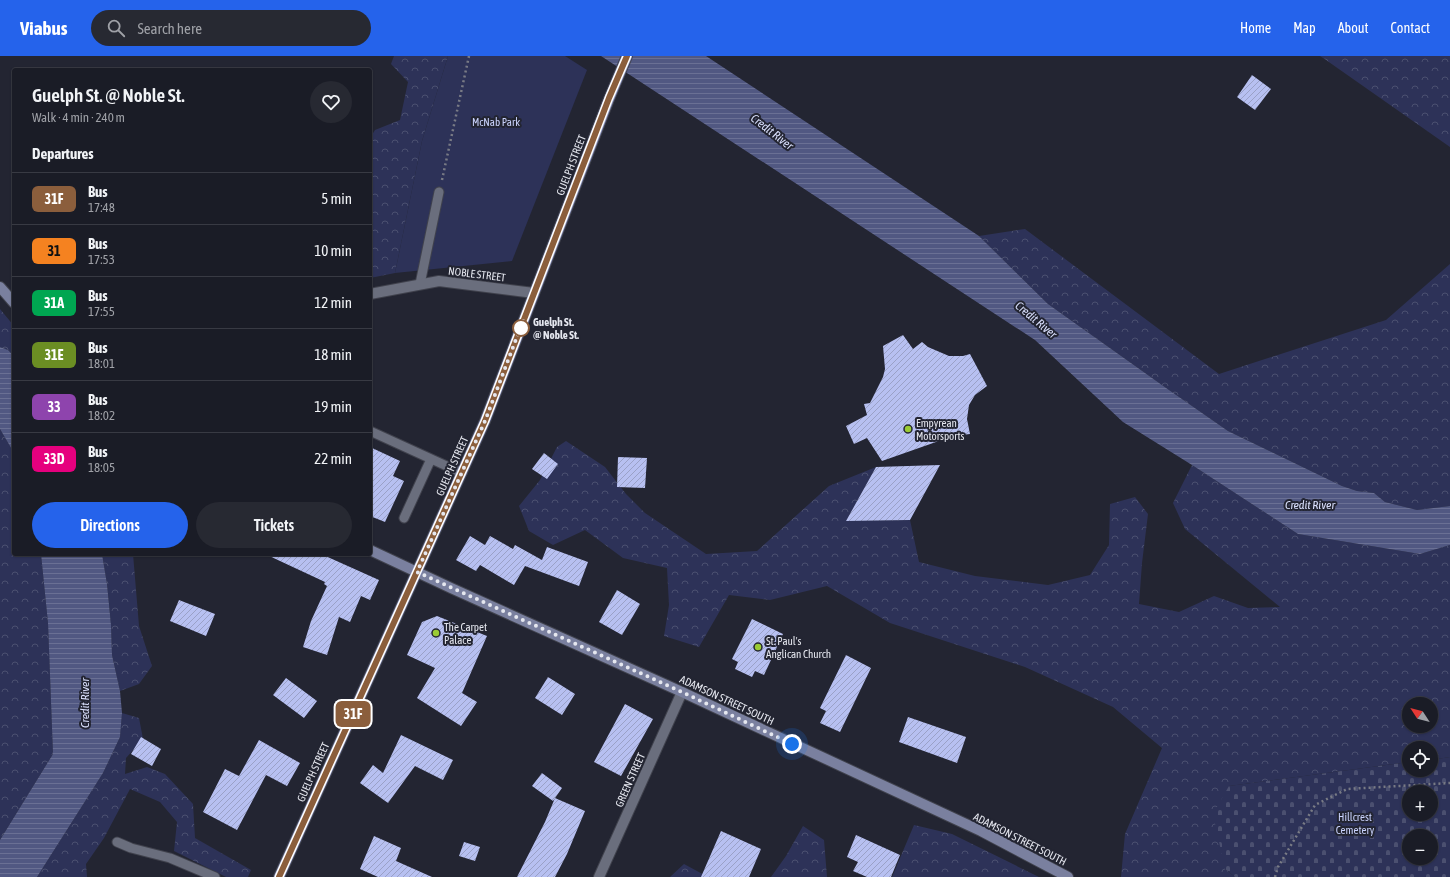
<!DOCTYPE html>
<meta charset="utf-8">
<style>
:root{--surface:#1a1c26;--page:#272932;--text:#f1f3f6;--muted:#9fa1a7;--line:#383a43;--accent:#2563eb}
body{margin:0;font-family:"Asap Condensed",sans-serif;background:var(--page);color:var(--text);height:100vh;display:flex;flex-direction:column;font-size:15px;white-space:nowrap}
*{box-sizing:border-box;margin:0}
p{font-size:13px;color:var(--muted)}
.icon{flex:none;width:22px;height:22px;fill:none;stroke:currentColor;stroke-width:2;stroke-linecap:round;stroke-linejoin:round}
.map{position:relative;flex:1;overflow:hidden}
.details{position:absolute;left:12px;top:12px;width:360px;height:488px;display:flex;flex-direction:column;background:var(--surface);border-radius:4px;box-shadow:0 1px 3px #0004,0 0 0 1px var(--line)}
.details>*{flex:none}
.badge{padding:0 8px;border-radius:6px;font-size:14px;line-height:26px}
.needle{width:26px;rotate:306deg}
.fabs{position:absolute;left:1402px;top:641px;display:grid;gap:8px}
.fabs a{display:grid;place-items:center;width:36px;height:36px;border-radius:50%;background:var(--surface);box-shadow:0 1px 3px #0004,0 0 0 1px var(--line);font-size:20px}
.you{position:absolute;width:20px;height:20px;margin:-10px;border:3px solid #fff;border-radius:50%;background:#1a73e8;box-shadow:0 0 0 6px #1a73e833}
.map>.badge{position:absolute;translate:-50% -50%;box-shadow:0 0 0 2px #fff}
h2{padding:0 20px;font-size:15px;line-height:36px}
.round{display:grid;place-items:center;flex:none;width:42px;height:42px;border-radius:21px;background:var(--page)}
.overview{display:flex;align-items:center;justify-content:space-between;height:68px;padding:0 20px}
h1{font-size:19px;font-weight:600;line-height:30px}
.cta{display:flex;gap:8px;margin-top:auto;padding:8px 20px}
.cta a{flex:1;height:46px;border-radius:24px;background:var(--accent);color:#fff;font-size:16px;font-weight:600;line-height:46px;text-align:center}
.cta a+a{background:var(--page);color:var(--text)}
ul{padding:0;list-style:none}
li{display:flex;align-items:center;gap:12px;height:52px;padding:0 20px;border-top:1px solid var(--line)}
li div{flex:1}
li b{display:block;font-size:15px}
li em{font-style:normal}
li .badge{min-width:44px;font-weight:700;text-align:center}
header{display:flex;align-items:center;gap:24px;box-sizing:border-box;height:56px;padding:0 20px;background:var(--accent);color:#fff}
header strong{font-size:19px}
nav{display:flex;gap:22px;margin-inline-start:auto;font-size:14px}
.search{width:280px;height:36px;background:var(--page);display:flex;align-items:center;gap:10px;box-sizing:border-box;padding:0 14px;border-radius:22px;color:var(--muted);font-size:15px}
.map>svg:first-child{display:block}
</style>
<header>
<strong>Viabus</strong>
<div class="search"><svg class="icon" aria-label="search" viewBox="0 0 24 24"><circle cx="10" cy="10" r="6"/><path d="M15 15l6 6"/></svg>Search here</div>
<nav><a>Home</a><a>Map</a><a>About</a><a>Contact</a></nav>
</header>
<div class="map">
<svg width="1450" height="821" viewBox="0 0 1450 821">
<defs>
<pattern id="forest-crowns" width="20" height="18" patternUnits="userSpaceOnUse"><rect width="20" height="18" fill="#2d3258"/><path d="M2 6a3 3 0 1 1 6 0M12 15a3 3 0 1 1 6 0" fill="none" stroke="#4b5070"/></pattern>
<pattern id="cemetery-stones" width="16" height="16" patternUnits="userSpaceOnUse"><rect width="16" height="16" fill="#2d3258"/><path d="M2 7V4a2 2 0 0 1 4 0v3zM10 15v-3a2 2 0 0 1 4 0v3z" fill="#4b5070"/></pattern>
<pattern id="water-rules" width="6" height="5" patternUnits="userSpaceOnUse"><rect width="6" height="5" fill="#515882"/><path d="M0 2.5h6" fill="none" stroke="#6a7094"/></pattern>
<pattern id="building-hatch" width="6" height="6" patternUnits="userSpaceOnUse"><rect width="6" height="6" fill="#b7c0f1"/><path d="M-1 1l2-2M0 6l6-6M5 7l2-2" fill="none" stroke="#9aa1c7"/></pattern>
</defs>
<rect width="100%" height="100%" fill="#232532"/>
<path fill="url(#forest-crowns)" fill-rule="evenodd" d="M394,0H448L422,85L395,217L370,222V82L375,74L400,64L408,26L391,8Z
M1320,0H1450V91L1326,4Z
M1025,173L1219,318L1386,264L1450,208V450L1417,454L1385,446L1374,437L1357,435L1342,430L1228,375L1169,334L1048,248L979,180Z
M0,253L14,270V300L8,294L0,291Z
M0,373L14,397V498H41L48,567L53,698L0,784Z
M566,385L605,411L626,438L645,457L706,498L757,495L829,430L876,411L846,465L910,464L919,506L975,520L1048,529L1090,519L1109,489L1110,448L1135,441L1148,458L1142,507L1139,548L1179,556L1214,540L1248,552L1280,551L1185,473L1173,447L1192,409L1298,478L1420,498L1450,489V701L1431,704V692H1409V706L1229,730L1225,813L1235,821H1121L1125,778L1162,692L1113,651L1025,611L890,567L827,530L770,544L729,539L699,591L664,580L669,549L667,512L623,502L585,474L553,489L529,475L519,450L540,424L557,391ZM1409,648H1431V670H1409Z
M102,498H133L139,570L152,610L139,628L120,635L112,599L111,569L107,528Z
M122,657L139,662L143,683L126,702L125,718L147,711L165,718L193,748L195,782L251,814L248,821H226L174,795L177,766L160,746L130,733L104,782L86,808L87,821H37L103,717L120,681Z
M914,769L952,778L1039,821H892Z
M803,770L824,784L827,821H771L786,800Z
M684,808L708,821H670Z"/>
<path fill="url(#cemetery-stones)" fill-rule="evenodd" d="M1450,701V821H1235L1225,813L1213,758L1229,730L1409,706V714H1431V704ZM1409,736H1431V758H1409ZM1409,780H1431V802H1409Z"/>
<path fill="#2d3258" d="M448,0H565L587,14L512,205L395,217L422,85Z"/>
<path fill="url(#water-rules)" d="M601,0H706L979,180L1048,248L1169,334L1228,375L1342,430L1357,435L1374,437L1385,446L1417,454L1450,450V489L1420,498L1298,478L1192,409L1123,366L1035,284Z
M0,291L8,294L14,300V397L0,373Z
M41,498H102L107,528L111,569L112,599L120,635L122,657L120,681L103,717L37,821H0V784L53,698L48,567Z"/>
<path fill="url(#building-hatch)" d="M1252,19L1271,33L1255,54L1237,41Z
M903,279L913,293L922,286L928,291L949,300H963L970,298L987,330L975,339L969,349L967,363L970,378L953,380L882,405L867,382L854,388L846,370L867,359L864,348L870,347L883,321L885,313L883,290Z
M370,391L400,405L393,420L404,425L385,466L370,460Z
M544,397L558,408L547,423L532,413Z
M618,401L647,402L645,432L617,431Z
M940,409L910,464L846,465L876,411Z
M470,480L485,489L490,480L513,493L515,489L542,504L547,491L588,506L579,530L525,510L514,529L480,509L476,515L456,504Z
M265,498H321L379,524L370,544L361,540L350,566L339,561L327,599L303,591L311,565L327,530L324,528L325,526Z
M617,534L640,548L622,579L599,566Z
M179,544L215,558L206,580L170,565Z
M437,560L487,580L462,637L477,646L461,670L417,642L435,612L407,599L422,566Z
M752,563L783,578L764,619L755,615L752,621L735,613L738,606L732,603Z
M846,599L871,612L840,676L820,667L826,655L820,652Z
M548,621L575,638L562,659L535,642Z
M286,622L317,645L304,662L273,639Z
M625,648L653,663L621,720L594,706Z
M908,661L966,681L957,707L899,686Z
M401,679L453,704L443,724L415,710L388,747L360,727L373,709L383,717Z
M141,681L161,693L152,710L131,698Z
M259,684L300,707L287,730L266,719L237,774L203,756L225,713L239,720Z
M542,717L562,732L553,745L532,730Z
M555,742L585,755L567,798L555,821H517L545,766Z
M721,775L761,793L749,821H701Z
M856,779L900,799L891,821H867L853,815L858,806L847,801Z
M374,780L401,792L396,805L432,821H378L360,813Z
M464,786L480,791L475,805L459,800Z"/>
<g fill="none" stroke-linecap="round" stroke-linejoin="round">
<defs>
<path id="service" d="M420,228L439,136
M370,375L462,417
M404,462L431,403
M117,786L131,792L170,802L215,821"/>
<path id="minor" d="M370,238L439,225L534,237
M599,821L682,636"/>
<path id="secondary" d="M0,231L14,247
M370,494L451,532L682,636L981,775L1068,821"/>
<path id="primary" d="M279,821L485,365L609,43L627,0"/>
</defs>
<use href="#service" stroke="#40424d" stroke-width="11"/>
<use href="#minor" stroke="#40424d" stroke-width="12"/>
<use href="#secondary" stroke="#40424d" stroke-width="12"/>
<use href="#primary" stroke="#40424d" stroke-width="12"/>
<path stroke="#797b85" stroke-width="2.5" stroke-dasharray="2 3" stroke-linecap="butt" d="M442,124L469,0
M1275,821L1278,811L1315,749L1347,733L1450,727"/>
<use href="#service" stroke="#6a6e7d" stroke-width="9"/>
<use href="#minor" stroke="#6a6e7d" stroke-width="10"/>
<use href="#secondary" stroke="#7a809f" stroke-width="10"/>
<use href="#primary" stroke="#8992c1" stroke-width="10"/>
</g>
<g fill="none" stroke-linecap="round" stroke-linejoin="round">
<defs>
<path id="line" d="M279,821L485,365L609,42L627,0"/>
</defs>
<use href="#line" stroke="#fff" stroke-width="9"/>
<use href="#line" stroke="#8b5e3c" stroke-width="6"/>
<path stroke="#e5e7ef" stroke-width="4" stroke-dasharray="0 7.2" d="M521,272L523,265L485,365L417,516L682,636L792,688"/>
</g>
<circle fill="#fff" stroke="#8b5e3c" stroke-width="2" cx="521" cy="272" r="8"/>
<g fill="#9acb34" stroke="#232532" stroke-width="1.5">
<circle cx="908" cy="373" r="4"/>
<circle cx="436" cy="577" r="4"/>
<circle cx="758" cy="591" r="4"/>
</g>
<g text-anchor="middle" stroke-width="4" stroke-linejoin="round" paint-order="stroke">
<g font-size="11" fill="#cad3fd" stroke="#232532">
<text x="496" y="70">McNab Park</text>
<text x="1355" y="765">Hillcrest<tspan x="1355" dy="13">Cemetery</tspan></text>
</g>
<g font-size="11" fill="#e5e7ef" stroke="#232532">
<text transform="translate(571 109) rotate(-69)" y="4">GUELPH STREET</text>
<text transform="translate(477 218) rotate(7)" y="4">NOBLE STREET</text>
<text transform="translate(452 410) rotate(-66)" y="4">GUELPH STREET</text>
<text transform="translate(727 644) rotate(25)" y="4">ADAMSON STREET SOUTH</text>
<text transform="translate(313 716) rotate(-66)" y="4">GUELPH STREET</text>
<text transform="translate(630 724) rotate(-66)" y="4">GREEN STREET</text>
<text transform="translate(1020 783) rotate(27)" y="4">ADAMSON STREET SOUTH</text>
</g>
<g font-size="11" font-weight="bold" fill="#e5e7ef" stroke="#232532" text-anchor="start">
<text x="533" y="270">Guelph St.<tspan x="533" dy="13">@ Noble St.</tspan></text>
</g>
<g font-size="11" fill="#e5e7ef" stroke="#232532" text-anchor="start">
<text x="916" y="371">Empyrean<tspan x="916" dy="13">Motorsports</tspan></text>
<text x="444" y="575">The Carpet<tspan x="444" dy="13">Palace</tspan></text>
<text x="766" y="589">St. Paul's<tspan x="766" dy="13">Anglican Church</tspan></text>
</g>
<g font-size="12" font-style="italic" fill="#dae0fd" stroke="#232532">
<text transform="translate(772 76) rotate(38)" y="4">Credit River</text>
<text transform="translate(1036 264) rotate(40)" y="4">Credit River</text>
<text x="1310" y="453">Credit River</text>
<text transform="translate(85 647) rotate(-90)" y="4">Credit River</text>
</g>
</g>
</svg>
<div class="fabs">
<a><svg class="needle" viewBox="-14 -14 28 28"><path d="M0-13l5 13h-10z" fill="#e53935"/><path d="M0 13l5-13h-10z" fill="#9fa1a7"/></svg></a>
<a><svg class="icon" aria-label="locate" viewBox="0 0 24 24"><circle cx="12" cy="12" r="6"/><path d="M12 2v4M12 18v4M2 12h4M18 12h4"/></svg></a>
<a>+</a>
<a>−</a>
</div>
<div class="you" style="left:792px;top:688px"></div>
<b class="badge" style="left:353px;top:658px;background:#8b5e3c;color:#fff">31F</b>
<section class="details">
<div class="overview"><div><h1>Guelph St. @ Noble St.</h1><p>Walk · 4 min · 240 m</p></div><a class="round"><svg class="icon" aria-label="heart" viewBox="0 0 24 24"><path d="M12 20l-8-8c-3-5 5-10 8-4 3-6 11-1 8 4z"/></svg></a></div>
<h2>Departures</h2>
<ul>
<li><span class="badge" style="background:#8b5e3c;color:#fff">31F</span><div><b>Bus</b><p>17:48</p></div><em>5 min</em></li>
<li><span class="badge" style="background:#f58220;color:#111">31</span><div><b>Bus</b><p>17:53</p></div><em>10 min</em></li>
<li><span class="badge" style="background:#00a651;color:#fff">31A</span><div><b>Bus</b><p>17:55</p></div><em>12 min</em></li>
<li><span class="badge" style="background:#6b8e23;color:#fff">31E</span><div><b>Bus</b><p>18:01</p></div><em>18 min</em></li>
<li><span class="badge" style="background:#8e44ad;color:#fff">33</span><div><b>Bus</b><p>18:02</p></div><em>19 min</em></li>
<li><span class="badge" style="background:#e6007e;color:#fff">33D</span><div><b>Bus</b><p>18:05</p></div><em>22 min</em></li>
</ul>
<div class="cta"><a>Directions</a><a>Tickets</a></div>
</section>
</div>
